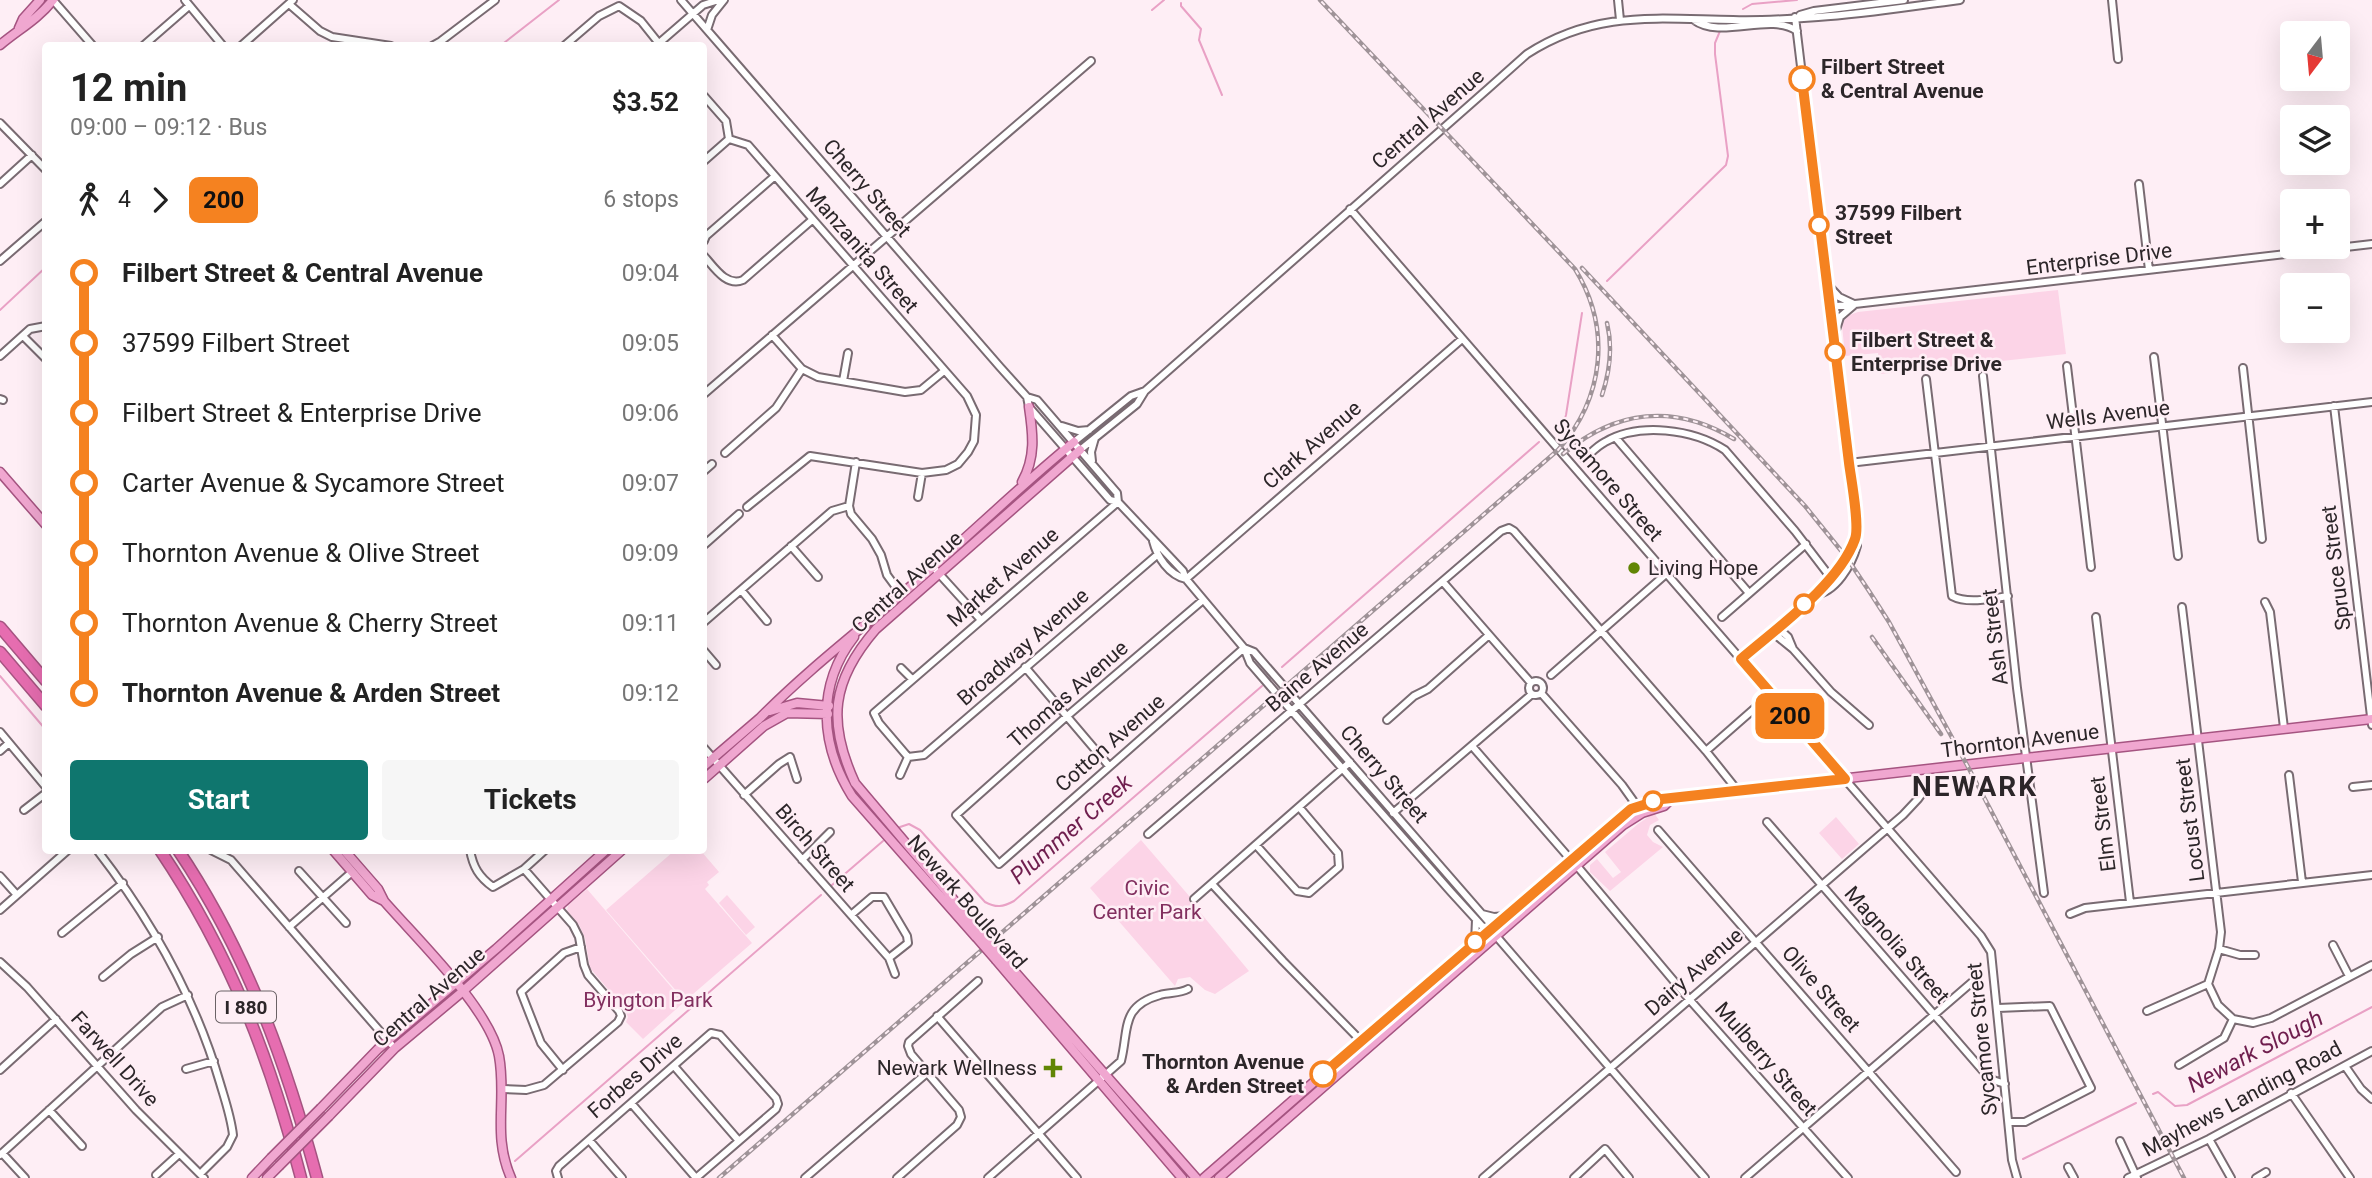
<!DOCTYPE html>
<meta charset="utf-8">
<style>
:root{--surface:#fff;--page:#f6f6f6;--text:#222;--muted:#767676;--accent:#0f766e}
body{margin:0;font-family:Roboto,sans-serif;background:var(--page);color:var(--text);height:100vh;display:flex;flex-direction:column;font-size:26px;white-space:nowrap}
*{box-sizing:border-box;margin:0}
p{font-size:23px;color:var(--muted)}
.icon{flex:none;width:38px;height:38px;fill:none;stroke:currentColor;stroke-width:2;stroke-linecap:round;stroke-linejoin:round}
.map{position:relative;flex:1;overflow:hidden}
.drawer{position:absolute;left:42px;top:42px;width:665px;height:812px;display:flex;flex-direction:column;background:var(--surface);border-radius:7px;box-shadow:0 7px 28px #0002}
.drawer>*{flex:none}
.badge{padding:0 14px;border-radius:10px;font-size:24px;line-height:46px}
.needle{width:46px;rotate:196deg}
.tools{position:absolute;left:2280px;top:21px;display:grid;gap:14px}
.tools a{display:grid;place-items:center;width:70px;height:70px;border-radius:7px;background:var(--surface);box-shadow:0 7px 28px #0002;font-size:35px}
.map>.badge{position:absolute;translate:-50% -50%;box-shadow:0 0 0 4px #fff}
.legs{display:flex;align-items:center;gap:10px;height:77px;padding:0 28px;font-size:23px}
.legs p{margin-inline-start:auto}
.headline{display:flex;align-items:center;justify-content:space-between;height:119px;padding:0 28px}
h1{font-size:38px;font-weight:700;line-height:52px}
.primary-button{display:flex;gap:14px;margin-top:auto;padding:14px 28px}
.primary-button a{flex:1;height:80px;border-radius:7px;background:var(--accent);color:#fff;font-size:28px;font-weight:700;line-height:80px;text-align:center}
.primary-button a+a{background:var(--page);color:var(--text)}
ul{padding:0 28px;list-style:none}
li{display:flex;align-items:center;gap:24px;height:70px;font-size:26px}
li i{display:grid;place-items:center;width:10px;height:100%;margin:0 9px;background:currentColor}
li i::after{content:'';width:18px;height:18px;margin:-9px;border:5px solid;border-radius:50%;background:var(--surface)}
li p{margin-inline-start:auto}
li:first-child i{background:linear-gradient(#0000 50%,currentColor 0)}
li:last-child i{background:linear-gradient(currentColor 50%,#0000 0)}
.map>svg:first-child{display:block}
</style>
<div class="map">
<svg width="2372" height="1178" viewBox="0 0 2372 1178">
<rect width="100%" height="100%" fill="#feeef5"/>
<path fill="#fcd4e7" d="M2058,290L2066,354L1881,374L1878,353L1845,356L1842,325L1844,317L1858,312Z
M1654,813L1659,820L1650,825L1647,835L1653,842L1663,847L1610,891L1590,872V865L1597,859L1613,878L1621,872L1605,852L1638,824Z
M1836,817L1859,844L1842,859L1819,833Z
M1141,840L1190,897L1189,899L1249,971L1215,994L1205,990L1190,977L1178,979L1175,986L1090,888Z
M674,851H701L719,872L707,882L709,885L705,889L752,943L685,1001L606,910Z
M587,889L684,1002L643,1039L626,1022L628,1017L624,1008L590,968L585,938L579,925L567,911L568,905Z
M727,895L755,927L746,935L719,903Z"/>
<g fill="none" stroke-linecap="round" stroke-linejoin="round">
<path stroke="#e9a1c5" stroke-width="2" d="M1181,3V6L1201,29L1199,40L1222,95
M1743,9L1752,4L1797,0
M1152,10L1164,0
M500,46L559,0
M1607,281L1726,165L1728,156L1715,54V43L1720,31
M0,310L46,267
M1554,430L1563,424L1566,415L1582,313
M1282,667L1539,442
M0,676L46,730
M900,827L909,824L920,830L985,902C996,908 1003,907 1014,901L1262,686
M832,885L883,841
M2153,1094L2158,1092L2175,1106L2187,1105L2372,1007
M2023,1159L2136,1103
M515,1161L821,895"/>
<defs>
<path id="minor" d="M53,0L93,46
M185,0L223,46
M681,0L1000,367L1027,397L1037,400L1117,493L1118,502L1183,571L1186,579L1244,648L1250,663L1275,692L1451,892L1482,926L1491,930
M1618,0L1620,20
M2112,0L2118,59
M289,4L320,31L332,37L391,46
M1800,15L1814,11L1904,0
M1795,17L1849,463L1857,546C1852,564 1836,593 1814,595
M1694,20C1721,40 1770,12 1797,31
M707,30L712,15L724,0
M658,44L703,5L719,0
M143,46L189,6
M241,46L293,0
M432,46L441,41L495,0
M564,46L599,16L619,6L641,21L661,46
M704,96L726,121L729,139L748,145L967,396L976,415L974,441L968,452L958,464L946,470L922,473L810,456L747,507
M0,123L46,170
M704,161L729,139
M0,184L32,155
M2139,184L2149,270
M1350,209L1981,936L1991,952L2012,1160L2017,1178
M704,241L706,236L775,176
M704,256C714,267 726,287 743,280L812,220
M0,261L46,221
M1827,284L1839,297L1854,304
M1829,307L2372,244
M1835,333L1840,317L1854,305
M772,335L802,369L818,377L905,392L921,390L944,371
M23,336L46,359
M0,356L30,329L46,326
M2154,357L2178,556
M2067,366L2091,567
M2243,368L2262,539
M1983,376L2017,688L2044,893
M1926,379L1952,596C1967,604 1991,599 2008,596
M843,381L848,353
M704,394L1091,61
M1027,397L1029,407L1110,500L1118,502
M0,399L3,400
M2334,406L2372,725
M1062,426L1078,431L1089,430
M1615,437L1749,593
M1074,442L1131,396L1145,391
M1080,450L1137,404L1145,391C1272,279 1400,167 1527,54C1595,10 1656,19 1733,20C1761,21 1790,19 1818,17C1865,14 1913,6 1960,0
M725,453L776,408L802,369
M1584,459C1591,453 1597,446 1605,442C1639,422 1693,429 1725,450L1795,531L1831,578
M1092,461L1091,452L1095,438
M856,462L849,506L851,514L872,539L881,555L887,575L901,594
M1849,463L2372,402
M704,471L712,464
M918,497L922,473
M1153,541C1157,557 1169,575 1186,579
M704,545L739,514
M791,546L818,577
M933,567L981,620
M1186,579L1462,339
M1443,582L1531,683
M741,590L767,621
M1203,600L1066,717L956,815L999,864L1244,648
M2265,602L2270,612L2284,728
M2182,607L2221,932L2219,949L2208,984L2218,1005L2233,1019
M1722,617L1806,544
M2096,617L2130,902
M704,622L832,511L849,506
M1777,627L1788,637L1793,649
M1772,632L1793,649L1831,692L1869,725
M1244,648L1254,652L1260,659L1488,921L1491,930L1497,937L1705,1178
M704,651L716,665
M1741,659L1814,595L1838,571L1855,540
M1025,667L1109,766
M901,668L912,679
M1551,675L1666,574
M1529 688a7 7 0 1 1 14 0a7 7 0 1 1-14 0Z
M1541,693L1622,785L1642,813
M1387,720L1414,696L1428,689L1489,635
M0,732L46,787
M1472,746L1571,860
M704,748L889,958L895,974
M0,751L9,743
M1706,751L1771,694
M908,757L879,723L874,713L1118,502
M908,757L924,755L1157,555
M900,775L908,757
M2289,775L2302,882
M2353,787L2372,785
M744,795L779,764L790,757L797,779
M24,810L46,793
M1393,813L1532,694
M1767,822L1990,1079L2005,1084
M1658,830L1956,1172
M1148,834L1501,531L1509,528L1514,531L1706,751L1738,791
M1256,845L1297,891L1309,893L1339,867L1338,853L1299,807
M97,850C152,921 195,997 220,1083C225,1100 231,1117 233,1135L227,1147L200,1174
M211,850L231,860L391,1044
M470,850C473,867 479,877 493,887L524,869L545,850
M802,860L830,832
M1577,866L1689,999L1848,1178
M299,871L346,923
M0,876L17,895
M1212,884L1283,961L1364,1044
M1194,899L1350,762
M0,910L68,850
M1482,914L1494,917L1506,916
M2070,914L2085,908L2372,875
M851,915L872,897H884L907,936L908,943L889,958
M289,927L352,872
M62,933L123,883
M1475,942L1476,920
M2333,945L2349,976
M2219,949L2240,955H2255
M0,962L27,987L136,1110L204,1178
M103,977L131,954L158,937
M1998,1008L2050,1006L2091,1088L2025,1122H2009
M2147,1011L2208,984
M937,1016L1077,1178
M2233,1019L2253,1023L2271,1018L2372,965
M2179,1065L2224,1038L2233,1019
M674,1066L739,1141
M2345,1066L2361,1089L2372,1099
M186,1069L214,1061
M0,1070L56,1019
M563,1070L541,1043L521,992L564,953L581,947
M502,1089L526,1090L544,1085L618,1022L621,1016L619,1011L588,975L584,965L579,937L573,925L524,869
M2291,1093L2350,1178
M631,1103L696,1178
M49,1110L82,1146
M2209,1139L2231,1178
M589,1140L622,1178
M2120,1141L2137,1178
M2,1153L25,1178
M0,1155L162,1007L188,995
M2068,1167L2074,1178
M156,1175L179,1154
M558,1178L556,1171L559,1166L711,1033L720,1035L776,1098L778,1104L776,1109L696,1178
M805,1178L927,1073
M897,1178L957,1125L961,1117L959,1110L911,1054L908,1046L909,1042L978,981
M988,1178L1121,1061C1129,1030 1120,1006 1160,995C1169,992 1179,994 1188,989
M1483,1178L1903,815L1918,799L1926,788
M1574,1178L1605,1149L1629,1178
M1745,1178L1978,977
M2128,1178L2209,1139L2372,1051
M2256,1178L2266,1172"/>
<path id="major" d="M19,28L23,19L40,0
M0,45C19,29 37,20 53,0
M0,472L46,525
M1022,482C1036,457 1033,434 1029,407
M854,637C816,686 820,745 852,796L976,937
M770,711L797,703L829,706
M758,720C808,669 865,626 918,580C971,534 1020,486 1074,442
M704,766L760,718
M704,779L764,726L787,713L828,714
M333,850L372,895L384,901
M344,850L378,889L384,901C417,939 490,1009 499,1056C507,1100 492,1135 511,1178
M981,932L855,783C827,722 831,681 876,629L1080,450
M1001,956L1196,1178
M996,960L1182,1178
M321,1108L378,1049L496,949L606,850
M329,1116L395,1048L462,992L622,850
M252,1178L271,1158
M267,1178L279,1166
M1204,1178L1472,944L1638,805L1662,799L2372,719
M1219,1178L1623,825L1642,813L1664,806L1671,799"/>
<path id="highway" d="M0,627L46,681
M0,652L46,706
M160,850C230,954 270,1058 301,1178
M178,850C246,951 286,1062 317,1178"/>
</defs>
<use href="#minor" stroke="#796b72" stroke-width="10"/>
<use href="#major" stroke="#a55481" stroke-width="11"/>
<use href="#highway" stroke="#a55481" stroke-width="13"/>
<use href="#minor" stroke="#fff" stroke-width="6"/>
<use href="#major" stroke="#f0a7d0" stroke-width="8"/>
<use href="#highway" stroke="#e66db0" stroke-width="10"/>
<defs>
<path id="rail" d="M1582,268L1805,506L1847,558L1869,591L1889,622L1967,765L2184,1178
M1602,395C1610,371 1613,348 1607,323
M1563,454C1616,410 1674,403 1734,439
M1872,637L1941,734
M719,1178L1558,450C1604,398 1612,329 1575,269L1320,0"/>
</defs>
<use href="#rail" stroke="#9f9398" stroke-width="4.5"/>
<use href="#rail" stroke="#feeef5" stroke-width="2" stroke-dasharray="5" stroke-linecap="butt"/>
<defs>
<path id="major-bridge" d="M981,932L1001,956
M976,937L996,960
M271,1158L321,1108
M279,1166L329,1116"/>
</defs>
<use href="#major-bridge" stroke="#a55481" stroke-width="11" stroke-linecap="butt"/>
<use href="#major-bridge" stroke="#f0a7d0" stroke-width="8"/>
</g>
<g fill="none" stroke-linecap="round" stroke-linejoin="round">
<defs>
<path id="line-1" d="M1323,1074L1631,809L1662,799L1845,779L1741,659C1777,628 1839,584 1855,539C1860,526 1851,479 1849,463L1802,79"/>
</defs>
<use href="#line-1" stroke="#fff" stroke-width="16"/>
<use href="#line-1" stroke="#f58220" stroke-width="10"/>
</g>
<g fill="#fff" stroke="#f58220" stroke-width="3.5">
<circle cx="1802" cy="79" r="12"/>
<circle cx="1819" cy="225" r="9"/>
<circle cx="1835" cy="352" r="9"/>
<circle cx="1804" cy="604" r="9"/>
<circle cx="1653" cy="801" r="9"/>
<circle cx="1475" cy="942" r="9"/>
<circle cx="1323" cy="1074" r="12"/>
</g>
<g fill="#618504" stroke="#feeef5" stroke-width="2.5">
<circle cx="1634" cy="568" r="7"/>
<path d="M1049.5 1057.5h7v7h7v7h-7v7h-7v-7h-7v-7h7z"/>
</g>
<g text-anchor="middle" stroke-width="5" stroke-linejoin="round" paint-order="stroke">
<rect fill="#feeef5" stroke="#6b6266" stroke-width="2" x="216" y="991.5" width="60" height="31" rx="5"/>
<g font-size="19" font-weight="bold" fill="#2c2629">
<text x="246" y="1014">I 880</text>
</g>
<g font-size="21" font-weight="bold" fill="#2c2629" stroke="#feeef5" text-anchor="start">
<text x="1821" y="74">Filbert Street<tspan x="1821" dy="24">&amp; Central Avenue</tspan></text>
<text x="1835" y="220">37599 Filbert<tspan x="1835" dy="24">Street</tspan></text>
<text x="1851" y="347">Filbert Street &amp;<tspan x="1851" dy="24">Enterprise Drive</tspan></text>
<text x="1304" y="1069" text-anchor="end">Thornton Avenue<tspan x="1304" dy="24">&amp; Arden Street</tspan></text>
</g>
<g font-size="21" fill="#2c2629" stroke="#feeef5">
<text transform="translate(1428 119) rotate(-41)" y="7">Central Avenue</text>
<text transform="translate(867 188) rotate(49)" y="7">Cherry Street</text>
<text transform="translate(862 250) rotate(49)" y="7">Manzanita Street</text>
<text transform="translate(2099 259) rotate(-7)" y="7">Enterprise Drive</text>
<text transform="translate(2108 415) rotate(-7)" y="7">Wells Avenue</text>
<text transform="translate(1312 445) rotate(-41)" y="7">Clark Avenue</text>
<text transform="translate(1608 480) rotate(49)" y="7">Sycamore Street</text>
<text transform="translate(2336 568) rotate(-97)" y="7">Spruce Street</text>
<text transform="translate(1003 577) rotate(-41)" y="7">Market Avenue</text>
<text transform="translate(907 582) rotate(-42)" y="7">Central Avenue</text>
<text transform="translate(1995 637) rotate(-97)" y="7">Ash Street</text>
<text transform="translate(1023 647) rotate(-41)" y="7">Broadway Avenue</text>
<text transform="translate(1317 667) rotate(-40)" y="7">Baine Avenue</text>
<text transform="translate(1068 694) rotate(-41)" y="7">Thomas Avenue</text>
<text transform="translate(2020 741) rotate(-7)" y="7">Thornton Avenue</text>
<text transform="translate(1110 743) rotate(-41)" y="7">Cotton Avenue</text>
<text transform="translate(1384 774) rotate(49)" y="7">Cherry Street</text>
<text transform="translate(2190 820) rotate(-97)" y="7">Locust Street</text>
<text transform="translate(2103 824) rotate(-97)" y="7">Elm Street</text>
<text transform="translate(815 848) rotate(49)" y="7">Birch Street</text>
<text transform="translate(967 902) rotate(49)" y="7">Newark Boulevard</text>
<text transform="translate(1897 945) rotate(49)" y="7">Magnolia Street</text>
<text transform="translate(1694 972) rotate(-41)" y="7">Dairy Avenue</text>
<text transform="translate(1821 989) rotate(49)" y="7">Olive Street</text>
<text transform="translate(429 997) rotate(-41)" y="7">Central Avenue</text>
<text transform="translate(1982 1039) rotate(-96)" y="7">Sycamore Street</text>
<text transform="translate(115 1059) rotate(48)" y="7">Farwell Drive</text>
<text transform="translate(1766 1059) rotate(49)" y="7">Mulberry Street</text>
<text transform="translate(635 1076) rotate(-41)" y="7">Forbes Drive</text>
<text transform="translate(2242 1099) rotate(-28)" y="7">Mayhews Landing Road</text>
</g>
<g font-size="21" fill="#2c2629" stroke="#feeef5" text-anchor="start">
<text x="1648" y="575">Living Hope</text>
<text x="1037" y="1075" text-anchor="end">Newark Wellness</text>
</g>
<g font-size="21" fill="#822f5f" stroke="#feeef5">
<text x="1147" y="895">Civic<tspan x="1147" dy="24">Center Park</tspan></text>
<text x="648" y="1007">Byington Park</text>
</g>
<g font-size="23" font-style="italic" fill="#6f1e4e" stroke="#feeef5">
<text transform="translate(1071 829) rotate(-41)" y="8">Plummer Creek</text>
<text transform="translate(2255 1051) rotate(-28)" y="8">Newark Slough</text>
</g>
<g font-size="28" font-weight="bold" letter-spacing="2" fill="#2c2629" stroke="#feeef5">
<text x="1975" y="796">NEWARK</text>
</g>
</g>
</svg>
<div class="tools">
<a><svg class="needle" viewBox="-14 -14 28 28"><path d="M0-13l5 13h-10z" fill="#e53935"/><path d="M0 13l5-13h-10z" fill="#767676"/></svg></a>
<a><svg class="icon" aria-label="layers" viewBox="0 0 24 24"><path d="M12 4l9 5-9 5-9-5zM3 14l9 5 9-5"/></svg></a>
<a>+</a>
<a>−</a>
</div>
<b class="badge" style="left:1790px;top:716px;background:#f58220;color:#111">200</b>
<section class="drawer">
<div class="headline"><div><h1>12 min</h1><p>09:00 – 09:12 · Bus</p></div><b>$3.52</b></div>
<div class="legs"><svg class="icon" aria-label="walk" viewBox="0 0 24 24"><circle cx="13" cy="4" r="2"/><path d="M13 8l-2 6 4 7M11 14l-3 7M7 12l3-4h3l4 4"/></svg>4<svg class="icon" aria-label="forward" viewBox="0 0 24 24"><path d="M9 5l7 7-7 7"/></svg><b class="badge" style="background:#f58220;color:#111">200</b><p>6 stops</p></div>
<ul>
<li><i style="color:#f58220"></i><b>Filbert Street &amp; Central Avenue</b><p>09:04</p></li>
<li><i style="color:#f58220"></i><span>37599 Filbert Street</span><p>09:05</p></li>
<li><i style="color:#f58220"></i><span>Filbert Street &amp; Enterprise Drive</span><p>09:06</p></li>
<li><i style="color:#f58220"></i><span>Carter Avenue &amp; Sycamore Street</span><p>09:07</p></li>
<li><i style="color:#f58220"></i><span>Thornton Avenue &amp; Olive Street</span><p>09:09</p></li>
<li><i style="color:#f58220"></i><span>Thornton Avenue &amp; Cherry Street</span><p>09:11</p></li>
<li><i style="color:#f58220"></i><b>Thornton Avenue &amp; Arden Street</b><p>09:12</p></li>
</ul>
<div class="primary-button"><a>Start</a><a>Tickets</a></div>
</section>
</div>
